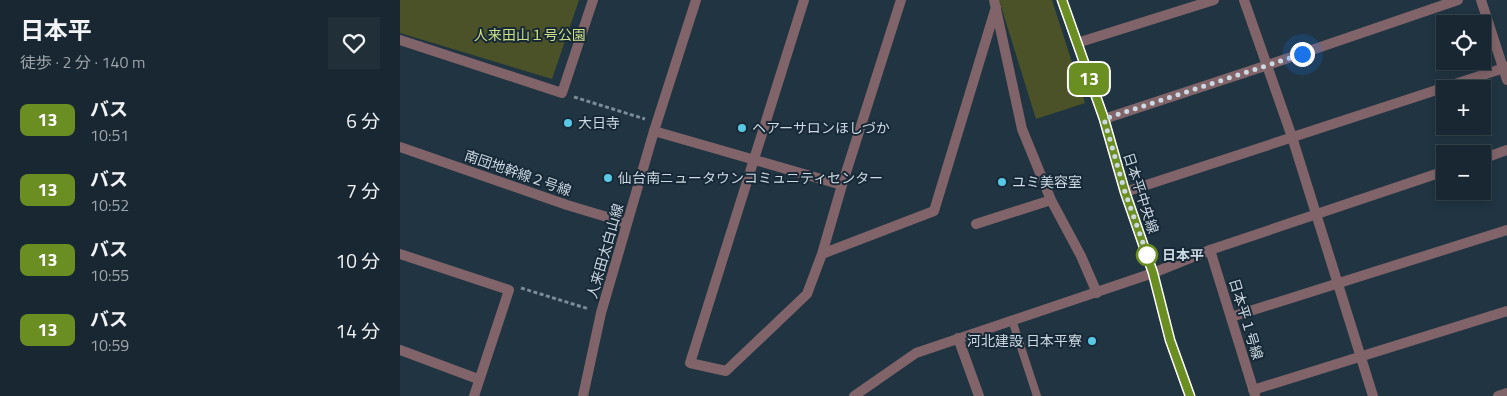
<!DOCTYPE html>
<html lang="ja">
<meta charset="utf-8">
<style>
:root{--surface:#182731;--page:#212f39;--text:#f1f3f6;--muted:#9fa5ab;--line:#36444d}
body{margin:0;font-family:"Titillium Web","Noto Sans JP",sans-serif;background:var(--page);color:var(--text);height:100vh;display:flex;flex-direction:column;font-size:19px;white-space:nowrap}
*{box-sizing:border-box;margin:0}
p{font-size:16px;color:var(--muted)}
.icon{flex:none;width:28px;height:28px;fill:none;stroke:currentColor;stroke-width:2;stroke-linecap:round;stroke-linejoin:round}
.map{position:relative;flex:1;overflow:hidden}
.details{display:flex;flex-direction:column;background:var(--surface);width:400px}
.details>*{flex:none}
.badge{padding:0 10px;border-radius:8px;font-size:18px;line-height:32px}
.buttons{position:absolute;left:1036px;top:15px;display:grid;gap:10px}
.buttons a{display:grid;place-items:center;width:55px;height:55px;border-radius:0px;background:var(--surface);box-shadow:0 2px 8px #0003,0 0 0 1px var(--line);font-size:25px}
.you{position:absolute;width:25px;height:25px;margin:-12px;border:4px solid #fff;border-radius:50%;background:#1a73e8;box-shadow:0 0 0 8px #1a73e833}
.map>.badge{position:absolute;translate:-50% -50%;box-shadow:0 0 0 2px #fff}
.round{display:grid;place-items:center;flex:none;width:52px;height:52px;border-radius:0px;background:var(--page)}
.head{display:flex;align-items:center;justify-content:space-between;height:85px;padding:0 20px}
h1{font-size:24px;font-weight:700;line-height:38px}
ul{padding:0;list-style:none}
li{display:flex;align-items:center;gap:15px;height:70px;padding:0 20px}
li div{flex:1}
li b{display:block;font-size:19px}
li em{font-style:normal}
li .badge{min-width:55px;font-weight:700;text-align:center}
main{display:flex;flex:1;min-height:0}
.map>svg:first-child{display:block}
</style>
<main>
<section class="details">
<div class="head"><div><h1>日本平</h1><p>徒歩 · 2 分 · 140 m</p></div><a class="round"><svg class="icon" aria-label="heart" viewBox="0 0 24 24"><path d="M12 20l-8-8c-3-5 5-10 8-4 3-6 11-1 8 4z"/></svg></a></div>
<ul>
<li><span class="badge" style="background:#6b8e23;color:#fff">13</span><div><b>バス</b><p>10:51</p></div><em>6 分</em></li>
<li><span class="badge" style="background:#6b8e23;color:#fff">13</span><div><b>バス</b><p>10:52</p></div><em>7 分</em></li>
<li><span class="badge" style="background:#6b8e23;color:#fff">13</span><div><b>バス</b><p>10:55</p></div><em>10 分</em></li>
<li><span class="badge" style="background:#6b8e23;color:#fff">13</span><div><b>バス</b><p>10:59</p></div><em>14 分</em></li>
</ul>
</section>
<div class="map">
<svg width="1107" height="396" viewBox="0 0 1107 396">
<rect width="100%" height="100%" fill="#203441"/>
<path fill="#4b5228" d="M0,0H179L152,79L0,33Z
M599,0H652L685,103L636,119Z"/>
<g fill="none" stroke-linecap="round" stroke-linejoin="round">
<path stroke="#7c8c97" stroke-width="3" stroke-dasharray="4 2.5" stroke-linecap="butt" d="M174,97L245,119
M121,288L189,309"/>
<path stroke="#816469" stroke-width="8" d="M612,320L637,396"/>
<path stroke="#816469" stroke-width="10" d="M404,0L290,363L326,371L407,294L422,254L442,185L501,0
M594,0L622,129L651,200L681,256L697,293
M844,0L892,137L973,396
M0,40L162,93L193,0
M677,43L814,0
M704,119L868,65L1058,0
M254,131L442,185
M725,192L1107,67
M576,224L651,200
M810,250L855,395
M0,254L109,290L74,396
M422,254L534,211L596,7
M831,317L1107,230
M558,338L579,396
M0,350L78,379
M853,390L1107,311
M454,396L516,353L753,273
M1098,396L1107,393"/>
<path stroke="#816469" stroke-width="10" d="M662,0L704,119L725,192L753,273L770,340L790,396
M1081,0L1107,80
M0,147L167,205L227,223
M1082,159L1107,150
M753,273L810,250L1045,171
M183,396L201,313L254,131L296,0"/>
</g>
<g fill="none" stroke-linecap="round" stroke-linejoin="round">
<defs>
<path id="line" d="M662,0L704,119L725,192L753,273L770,340L790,396"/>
</defs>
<use href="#line" stroke="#fff" stroke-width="11"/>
<use href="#line" stroke="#6b8e23" stroke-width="8"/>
<path stroke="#cdd9e2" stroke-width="5" stroke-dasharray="0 9" d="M747,255L748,257L725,192L704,119L902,54"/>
</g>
<g fill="#59c8e4" stroke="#172937" stroke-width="2">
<circle cx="168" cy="123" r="5"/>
<circle cx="342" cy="128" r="5"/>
<circle cx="208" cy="178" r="5"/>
<circle cx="602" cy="182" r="5"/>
<circle cx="692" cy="341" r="5"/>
</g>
<circle fill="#fff" stroke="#6b8e23" stroke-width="2.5" cx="747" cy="255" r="10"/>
<g text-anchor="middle" stroke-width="4" stroke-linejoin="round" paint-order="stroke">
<g font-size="14" fill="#cfdf86" stroke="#172937">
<text x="130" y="40">人来田山１号公園</text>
</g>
<g font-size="14" fill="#cdd9e2" stroke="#172937" text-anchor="start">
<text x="178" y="128">大日寺</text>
<text x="352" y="133">ヘアーサロンほしづか</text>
<text x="218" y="183">仙台南ニュータウンコミュニティセンター</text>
<text x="612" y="187">ユミ美容室</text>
<text x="682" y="346" text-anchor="end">河北建設 日本平寮</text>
</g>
<g font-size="14" fill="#cdd9e2" stroke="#172937">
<text transform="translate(118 173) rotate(19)" y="5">南団地幹線２号線</text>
<text transform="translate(741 193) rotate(72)" y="5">日本平中央線</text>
<text transform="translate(205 251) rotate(-74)" y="5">人来田太白山線</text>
<text transform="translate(846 319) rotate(73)" y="5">日本平１号線</text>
</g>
<g font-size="14" font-weight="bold" fill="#cdd9e2" stroke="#172937" text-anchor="start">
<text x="762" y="260">日本平</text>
</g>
</g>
</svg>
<div class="buttons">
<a><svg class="icon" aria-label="locate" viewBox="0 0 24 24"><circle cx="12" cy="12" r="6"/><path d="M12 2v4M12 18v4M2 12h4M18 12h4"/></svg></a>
<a>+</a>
<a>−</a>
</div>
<div class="you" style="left:902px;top:54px"></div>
<b class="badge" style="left:689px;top:79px;background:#6b8e23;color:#fff">13</b>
</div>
</main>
